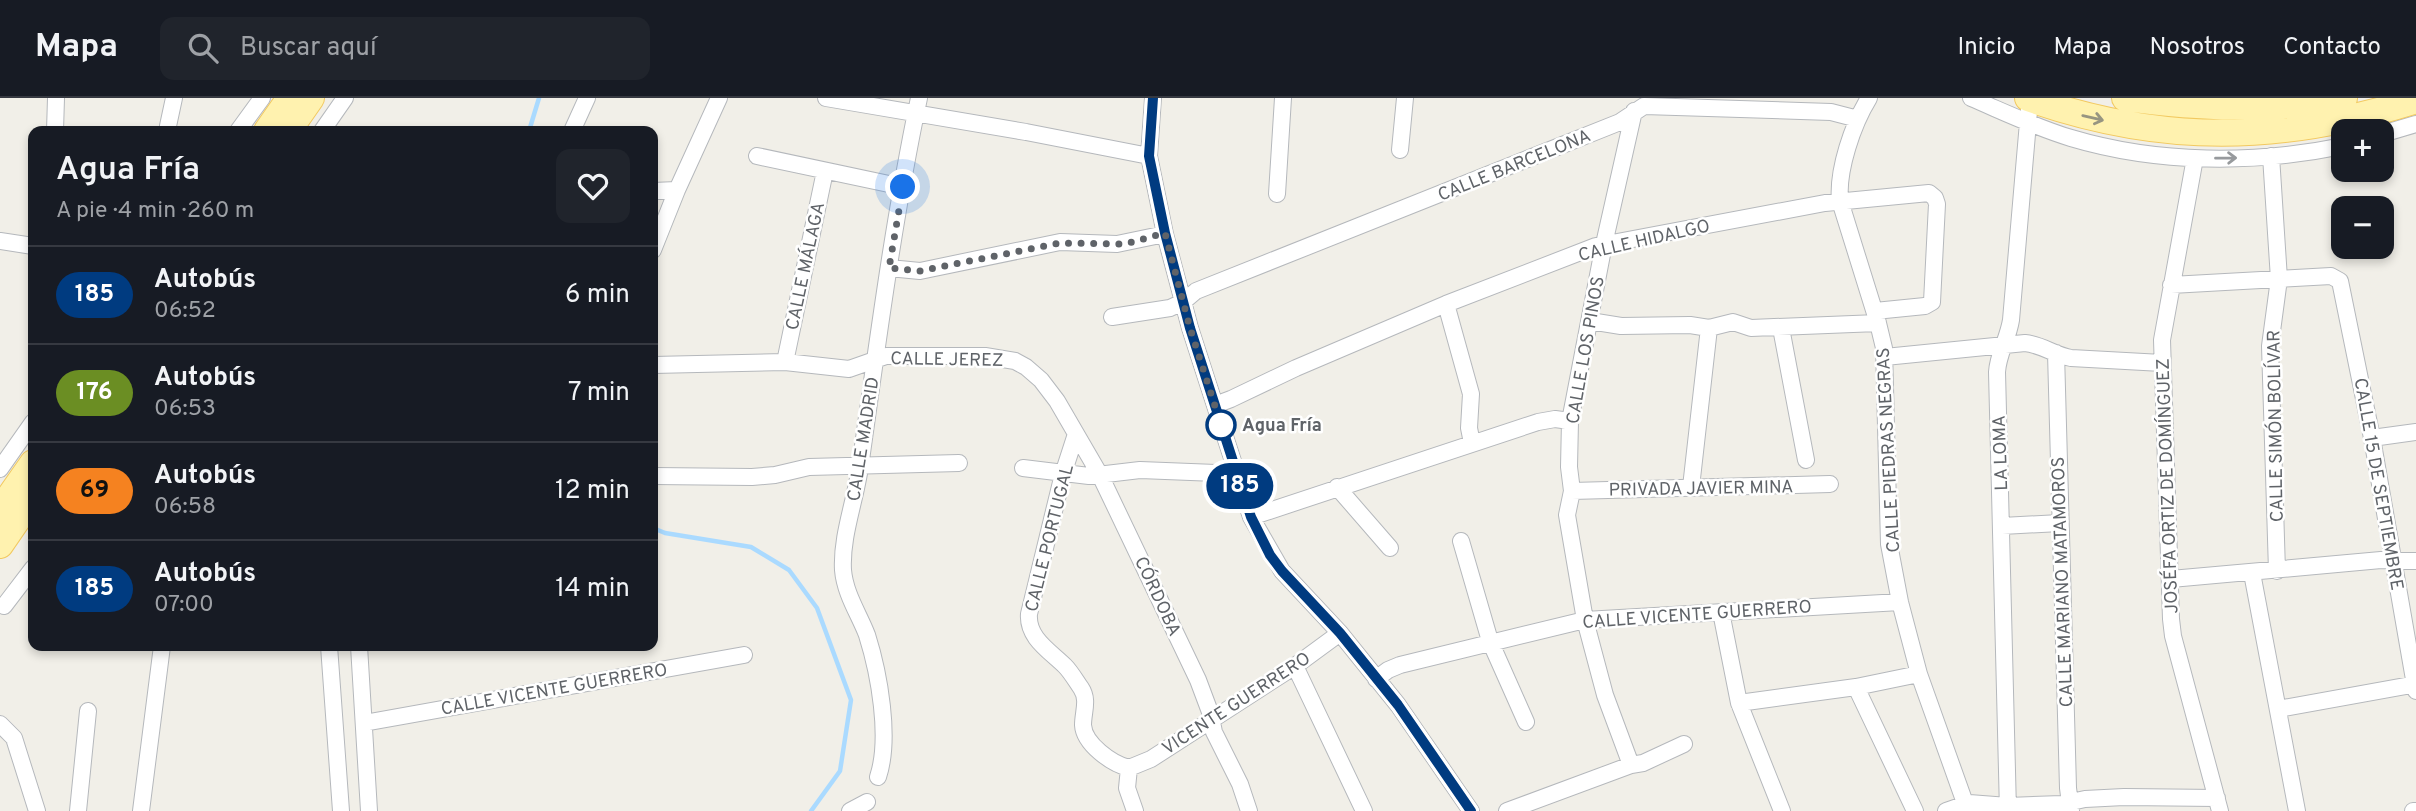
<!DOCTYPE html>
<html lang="es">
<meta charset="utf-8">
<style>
:root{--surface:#171b24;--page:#20242c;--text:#f1f3f6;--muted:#9ea1a6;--line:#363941}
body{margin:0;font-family:Overpass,sans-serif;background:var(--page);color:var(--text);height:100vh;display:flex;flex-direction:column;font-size:26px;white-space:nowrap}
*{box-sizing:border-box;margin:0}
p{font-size:23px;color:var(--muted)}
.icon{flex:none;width:38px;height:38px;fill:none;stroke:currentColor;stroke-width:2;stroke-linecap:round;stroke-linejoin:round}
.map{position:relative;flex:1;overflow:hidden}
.details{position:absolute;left:28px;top:28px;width:630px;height:525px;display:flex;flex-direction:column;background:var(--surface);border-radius:14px;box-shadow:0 4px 10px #0003}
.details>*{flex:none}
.badge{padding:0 14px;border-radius:23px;font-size:24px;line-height:46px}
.buttons{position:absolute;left:2331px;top:21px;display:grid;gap:14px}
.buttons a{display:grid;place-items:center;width:63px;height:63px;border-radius:14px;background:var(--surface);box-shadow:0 4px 10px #0003;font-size:35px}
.you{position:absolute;width:35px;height:35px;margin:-18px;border:5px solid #fff;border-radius:50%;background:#1a73e8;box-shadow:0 0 0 10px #1a73e833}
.map>.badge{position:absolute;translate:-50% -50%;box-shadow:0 0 0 4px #fff}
.round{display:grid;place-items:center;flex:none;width:74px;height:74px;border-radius:14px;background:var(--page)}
.headline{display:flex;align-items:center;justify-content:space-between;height:119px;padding:0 28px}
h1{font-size:33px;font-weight:600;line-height:52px}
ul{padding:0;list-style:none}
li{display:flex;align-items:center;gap:21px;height:98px;padding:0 28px;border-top:2px solid var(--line)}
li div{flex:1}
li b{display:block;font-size:26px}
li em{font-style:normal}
li .badge{min-width:77px;font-weight:700;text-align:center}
header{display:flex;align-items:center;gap:42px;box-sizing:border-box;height:98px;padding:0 35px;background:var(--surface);border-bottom:2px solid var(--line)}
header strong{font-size:33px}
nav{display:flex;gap:38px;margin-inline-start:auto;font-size:24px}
.search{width:490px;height:63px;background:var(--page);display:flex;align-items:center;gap:18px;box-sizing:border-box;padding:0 24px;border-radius:14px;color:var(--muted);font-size:26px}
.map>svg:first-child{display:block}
</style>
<header>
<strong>Mapa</strong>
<div class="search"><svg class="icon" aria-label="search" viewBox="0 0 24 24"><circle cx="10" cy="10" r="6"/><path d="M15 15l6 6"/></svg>Buscar aquí</div>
<nav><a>Inicio</a><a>Mapa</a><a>Nosotros</a><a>Contacto</a></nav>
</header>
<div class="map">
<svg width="2416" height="713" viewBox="0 0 2416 713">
<rect width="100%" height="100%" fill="#f1efe8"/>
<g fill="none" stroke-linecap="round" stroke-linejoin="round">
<path stroke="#aadaff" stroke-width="4.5" d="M529,33L539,0
M653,430L665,435L751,449L789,472L817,510L851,602L840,673L811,713"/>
<defs>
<path id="street" d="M826,0L1026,34L1149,58
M1153,0L1149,58L1165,136L1190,230L1251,419L1282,473L1340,535L1398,607L1471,713
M1869,0C1853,26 1837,72 1840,103L1878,225L1884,250L1889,446L1900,504L1919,576L1965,705
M1971,0C2004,14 2037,30 2071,40C2158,66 2255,66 2343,48
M168,28L174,0
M55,33L56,0
M238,33L262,0
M322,33L345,0
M572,33L587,0
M2382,36L2416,26
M1400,52L1405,0
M757,58L903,89
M2271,58L2279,181L2270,248L2277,473
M2195,60L2162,242L2171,521L2173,538L2220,713
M653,93L677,92
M1277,96L1283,0
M0,143L33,148
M653,152L677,92L719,0
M889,170L920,173L1060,144L1117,146L1165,136
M2171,187L2331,178L2340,183L2372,340L2416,593
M1446,206L1471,296L1469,330L1472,345
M1112,219L1170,210L1183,204L1196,193L1620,24L1644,8L1831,14L1858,21
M1590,223L1621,228L1690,227L1709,230L1733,224L1751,230L1878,225
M1781,230L1806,362
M2056,255L2068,690L2071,713
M1885,259L2025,245C2043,247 2054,257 2071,260L2162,265
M785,264L825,73
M653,267L785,264L849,271L886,258H985L1015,263L1026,269L1041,282L1057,303L1100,377L1198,582L1210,614L1214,634L1240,686L1249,713
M1215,307L1231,301L1296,270L1446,206L1596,148L1825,105L1929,95L1935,100L1937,106L1932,204L1925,208L1875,213
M1076,336L1063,376L1029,516C1027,540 1050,553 1065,568C1071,574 1076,583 1081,590C1089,602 1083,614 1083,627C1084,646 1112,666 1129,670
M2372,340L2416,334
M1023,370L1089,378L1140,372L1216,375L1234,370
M0,371L33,324
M653,378L752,379L775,377L809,369L959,365
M1337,389L1390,450
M1691,389L1709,230
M1572,393L1830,386
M1251,419L1538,324L1555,321L1570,323
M2002,428L2060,425
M1461,443L1490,543L1526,624
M2252,475L2297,713
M2171,481L2381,462L2416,463
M4,508L33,470
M1721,514L1739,605L1782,713
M329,548L341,713
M359,548L369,713
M1295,568L1364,713
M1376,581L1388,572L1400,567L1585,522L1900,504
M1856,589L1915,713
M1739,605L1856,589L1919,576
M2278,611L2416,586
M364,625L744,557
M0,626L14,640L37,713
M1631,667L1605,597L1585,522L1567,417L1572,393L1569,369L1570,323L1604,146L1634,13
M1129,670L1151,661L1295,568L1340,535
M1129,670L1127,690L1135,713
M878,679C891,640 879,575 867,537C859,516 845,496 843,472C841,436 857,399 861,362C878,241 894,119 919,0
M78,713L88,613
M141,713L162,548
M850,713L867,704
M1507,713L1631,667L1643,665L1684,646
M1946,713L1969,705L2008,708L2062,706L2085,701L2124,699L2217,700
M2008,713L1997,274C1998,256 2008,241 2011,222L2030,1
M2413,713H2416"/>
<path id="primary" d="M2028,0C2161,47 2282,45 2416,2
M2125,0C2197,9 2272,14 2344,0
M267,33L290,0
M288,33L311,0
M0,412L33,365
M0,447L33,399"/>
</defs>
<use href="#street" stroke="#b5b8bc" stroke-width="18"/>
<use href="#primary" stroke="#f2c960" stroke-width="28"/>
<use href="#street" stroke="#fff" stroke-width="16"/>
<use href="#primary" stroke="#fff2af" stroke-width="26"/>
</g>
<defs><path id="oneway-shaft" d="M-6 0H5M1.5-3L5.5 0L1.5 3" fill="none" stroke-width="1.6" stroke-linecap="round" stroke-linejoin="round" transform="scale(1.75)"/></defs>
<use stroke="#979581" href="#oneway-shaft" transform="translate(2093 20) rotate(13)"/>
<use stroke="#979a9d" href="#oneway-shaft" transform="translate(2226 60) rotate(-1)"/>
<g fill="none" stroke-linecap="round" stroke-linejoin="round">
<defs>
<path id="line" d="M1153,0L1149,58L1165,135L1190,230L1251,419L1270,457L1282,473L1340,535L1398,607L1471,713"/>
</defs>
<use href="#line" stroke="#fff" stroke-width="16"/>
<use href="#line" stroke="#003b80" stroke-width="10"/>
<path stroke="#5f6368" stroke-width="7" stroke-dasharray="0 12.6" d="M903,89L889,170L920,173L1060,145L1125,146L1165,135L1190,230L1221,327"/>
</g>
<circle fill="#fff" stroke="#003b80" stroke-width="3.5" cx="1221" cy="327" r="14"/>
<g text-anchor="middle" stroke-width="5" stroke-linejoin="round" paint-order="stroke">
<g font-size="18" fill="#5f6368" stroke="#fff">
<text transform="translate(1514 67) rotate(-22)" y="6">CALLE BARCELONA</text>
<text transform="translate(1644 142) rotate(-13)" y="6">CALLE HIDALGO</text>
<text transform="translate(805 168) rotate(-78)" y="6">CALLE MÁLAGA</text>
<text transform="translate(1585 252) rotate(-80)" y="6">CALLE LOS PINOS</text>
<text transform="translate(947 261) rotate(1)" y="6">CALLE JEREZ</text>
<text transform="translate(2275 328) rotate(-91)" y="6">CALLE SIMÓN BOLÍVAR</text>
<text transform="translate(863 341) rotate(-81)" y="6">CALLE MADRID</text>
<text transform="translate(1888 352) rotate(-93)" y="6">CALLE PIEDRAS NEGRAS</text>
<text transform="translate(2000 355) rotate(-92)" y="6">LA LOMA</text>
<text transform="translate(2379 386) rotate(80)" y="6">CALLE 15 DE SEPTIEMBRE</text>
<text transform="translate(2167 388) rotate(-92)" y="6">JOSÉFA ORTIZ DE DOMÍNGUEZ</text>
<text transform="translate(1701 390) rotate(-1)" y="6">PRIVADA JAVIER MINA</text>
<text transform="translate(1049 440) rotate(-76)" y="6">CALLE PORTUGAL</text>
<text transform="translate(2062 484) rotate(-92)" y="6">CALLE MARIANO MATAMOROS</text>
<text transform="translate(1158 498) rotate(65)" y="6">CÓRDOBA</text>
<text transform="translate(1697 516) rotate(-4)" y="6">CALLE VICENTE GUERRERO</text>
<text transform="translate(554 591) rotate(-10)" y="6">CALLE VICENTE GUERRERO</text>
<text transform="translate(1236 605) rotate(-33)" y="6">VICENTE GUERRERO</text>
</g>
<g font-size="18" font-weight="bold" fill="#5f6368" stroke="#fff" text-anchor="start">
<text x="1242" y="333">Agua Fría</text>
</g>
</g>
</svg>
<div class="buttons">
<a>+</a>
<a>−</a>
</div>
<div class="you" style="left:903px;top:89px"></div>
<b class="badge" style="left:1240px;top:388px;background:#003b80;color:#fff">185</b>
<section class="details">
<div class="headline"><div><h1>Agua Fría</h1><p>A pie · 4 min · 260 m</p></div><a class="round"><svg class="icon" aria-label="heart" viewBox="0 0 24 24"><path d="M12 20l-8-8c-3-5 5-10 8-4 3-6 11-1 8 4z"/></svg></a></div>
<ul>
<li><span class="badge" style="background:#003b80;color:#fff">185</span><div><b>Autobús</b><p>06:52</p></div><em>6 min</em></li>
<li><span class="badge" style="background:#6b8e23;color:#fff">176</span><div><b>Autobús</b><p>06:53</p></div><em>7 min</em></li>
<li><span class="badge" style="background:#f58220;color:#111">69</span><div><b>Autobús</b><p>06:58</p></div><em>12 min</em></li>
<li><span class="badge" style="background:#003b80;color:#fff">185</span><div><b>Autobús</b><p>07:00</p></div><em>14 min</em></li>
</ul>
</section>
</div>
